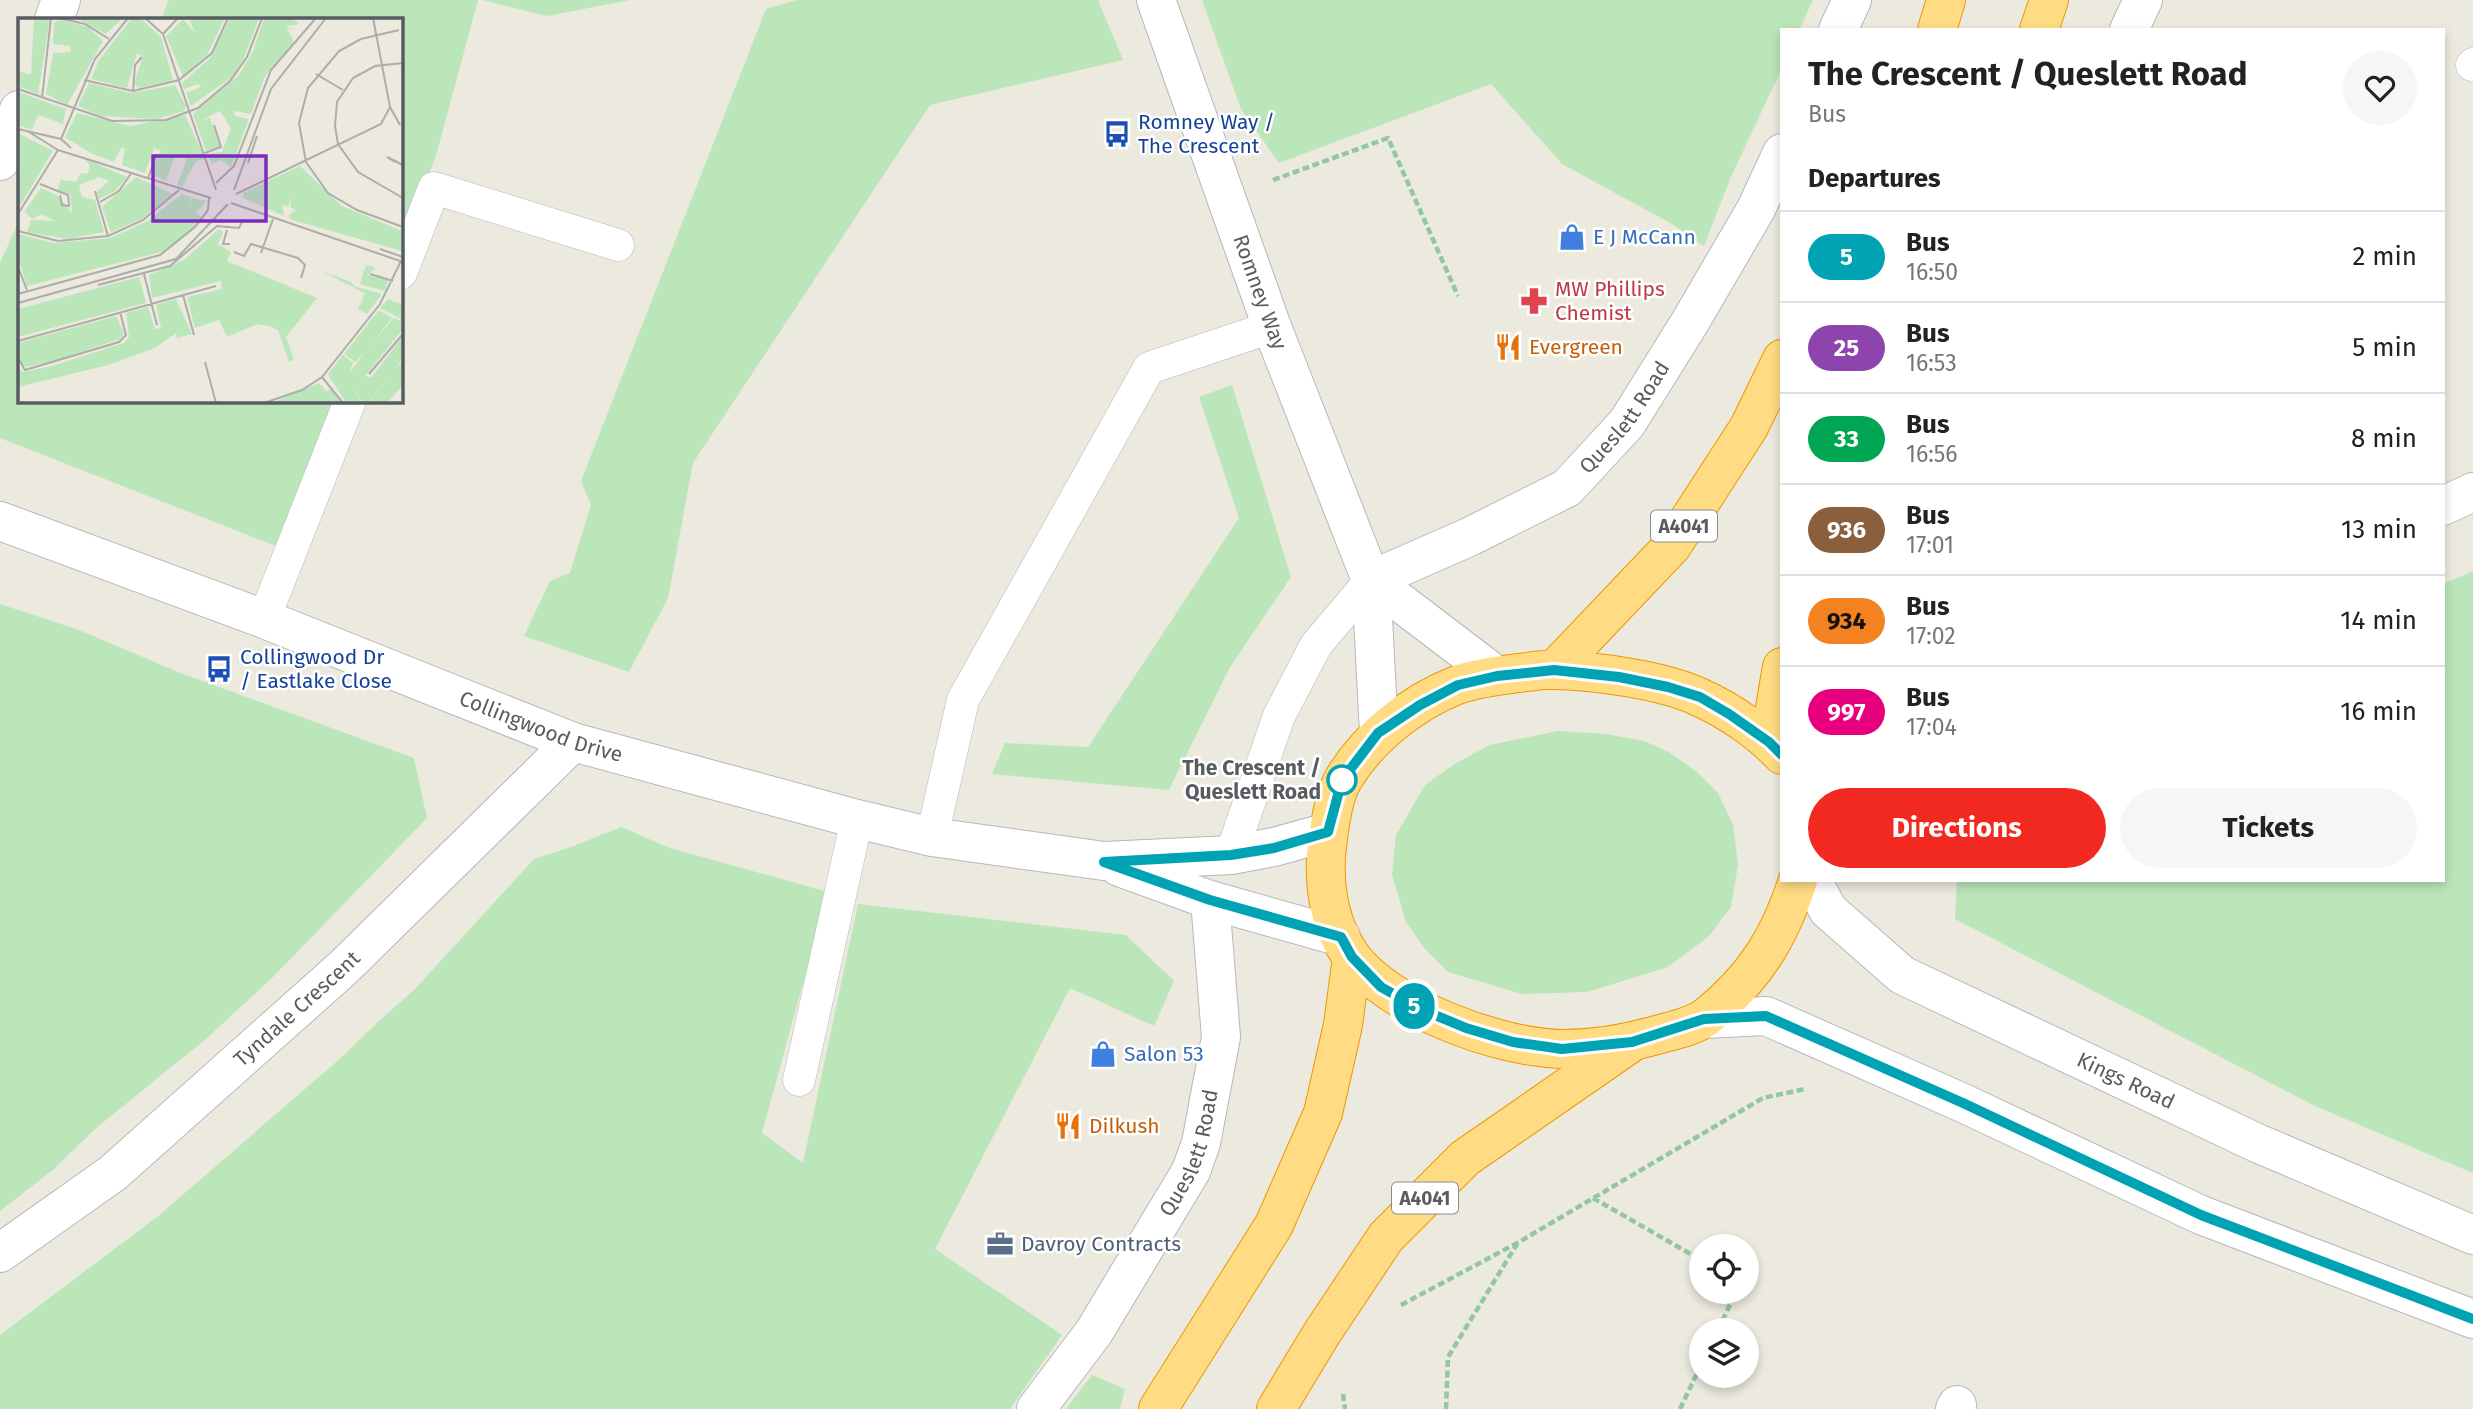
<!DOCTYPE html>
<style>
:root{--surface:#fff;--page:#f6f6f6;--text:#222;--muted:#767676;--line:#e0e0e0;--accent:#f12921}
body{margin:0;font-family:"Fira Sans",sans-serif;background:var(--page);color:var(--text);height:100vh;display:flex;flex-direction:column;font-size:26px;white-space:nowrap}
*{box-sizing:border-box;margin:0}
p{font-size:23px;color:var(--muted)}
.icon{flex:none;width:38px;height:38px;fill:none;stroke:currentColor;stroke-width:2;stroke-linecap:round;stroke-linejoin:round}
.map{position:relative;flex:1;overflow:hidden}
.panel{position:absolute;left:1780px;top:28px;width:665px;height:854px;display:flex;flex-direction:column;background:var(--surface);border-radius:0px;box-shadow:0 4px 10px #0003}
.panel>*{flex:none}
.badge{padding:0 14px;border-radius:23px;font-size:24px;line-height:46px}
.buttons{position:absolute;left:1689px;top:1234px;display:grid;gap:14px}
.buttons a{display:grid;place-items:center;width:70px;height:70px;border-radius:50%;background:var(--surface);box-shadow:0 4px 10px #0003;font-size:35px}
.map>.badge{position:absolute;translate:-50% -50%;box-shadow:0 0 0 4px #fff}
h2{padding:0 28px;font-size:26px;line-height:63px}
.round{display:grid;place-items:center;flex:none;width:74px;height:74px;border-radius:37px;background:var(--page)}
.overview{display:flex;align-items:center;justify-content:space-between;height:119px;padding:0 28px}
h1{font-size:33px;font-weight:700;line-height:52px}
.action{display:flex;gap:14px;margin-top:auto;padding:14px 28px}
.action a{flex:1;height:80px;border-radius:42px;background:var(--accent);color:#fff;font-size:28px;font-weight:700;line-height:80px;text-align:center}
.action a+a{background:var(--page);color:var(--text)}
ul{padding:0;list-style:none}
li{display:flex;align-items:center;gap:21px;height:91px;padding:0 28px;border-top:2px solid var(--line)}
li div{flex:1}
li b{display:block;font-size:26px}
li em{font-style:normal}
li .badge{min-width:77px;font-weight:700;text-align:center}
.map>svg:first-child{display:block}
</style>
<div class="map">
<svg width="2473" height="1409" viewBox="0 0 2473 1409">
<rect width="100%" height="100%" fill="#ece9df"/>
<path fill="#bbe6b9" d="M169,0H478L437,152L421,196L401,238V19H161Z
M482,0H630L547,16Z
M797,0H1098L1123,60L930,105L693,463L668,598L629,672L524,636L550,581L570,573L591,505L581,481L766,9Z
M1202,0H1813L1799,30H1782L1781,70L1730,179L1704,246L1672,224L1562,164L1491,84L1279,163L1241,109Z
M19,221V401H338L281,548L0,438V263Z
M1232,385L1291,577L1230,667L1169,790L992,774L1005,743L1088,747L1239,518L1199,397Z
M2473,571V1173L2315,1106L1955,919L1957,880H2443V584Z
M0,604L79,630L178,672L414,758L427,818L271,979L207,1038L95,1129L54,1169L0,1211Z
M1558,731L1605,734L1644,741L1669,752L1697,772L1718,793L1733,825L1738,865L1731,907L1709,936L1668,967L1587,992L1522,994L1448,972L1424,948L1406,922L1392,875L1396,835L1425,785L1456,763L1490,745Z
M621,827L670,848L828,892L762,1133L803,1163L858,904L1126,935L1174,981L1154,1026L1070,988L935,1249L1062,1335L1010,1409H0V1335L157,1217L342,1057L380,1020L414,990L534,859L571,847Z
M1092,1375L1125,1389L1120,1409H1066Z"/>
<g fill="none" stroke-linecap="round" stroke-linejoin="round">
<defs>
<path id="lane" d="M2472,65L2473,64
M401,273L434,188L618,245
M264,619L350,401
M932,837L963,700L1149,368L1272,327
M1231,855L1279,716L1316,645L1371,580
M799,1080L857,819"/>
<g id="street">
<path id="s1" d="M1156,0L1272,327L1371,580L1379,733"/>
<path d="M54,19L61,0"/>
<path d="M1838,30L1852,0"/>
<path d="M2129,30L2143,0"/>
<path d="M0,161L19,110"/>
<path d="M2443,506L2473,492"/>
<path id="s2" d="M0,521L264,619L573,742L857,819L932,837L1104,861L1231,855L1274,847L1328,832"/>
<path id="s3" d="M1371,580L1469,537L1567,488L1627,423L1690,322L1756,209L1782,153"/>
<path d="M1371,580L1497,676"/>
<path d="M1119,867L1210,900L1341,937"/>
<path id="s4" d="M0,1253L113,1173L343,968L573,742"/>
<path id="s5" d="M1036,1409L1094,1332L1191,1171L1201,1143L1221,1037L1210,900"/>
<path d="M1955,1409L1957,1405"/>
</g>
<g id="secondary">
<path id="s6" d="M1812,880L1828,910L1902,975L2257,1143L2473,1235"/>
<path d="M1704,1019L1766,1016L1963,1103L2201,1215L2473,1319"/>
</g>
<path id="highway" d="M1937,30L1946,0
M2039,30L2049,0
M1554,670L1672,546L1749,427L1782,359
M1769,742L1782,667
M1782,755C1760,732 1730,711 1701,698C1665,680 1595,671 1555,670C1543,669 1530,672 1518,673C1498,676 1476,678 1457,685C1413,702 1368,738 1344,778C1333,795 1328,836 1326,856C1324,891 1331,928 1351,956C1389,1008 1500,1048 1562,1049C1595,1049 1629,1043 1660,1034C1675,1030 1694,1026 1706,1017C1754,979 1780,937 1798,880
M1158,1409L1274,1225L1323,1113L1343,1025L1352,957
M1276,1409L1322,1333L1386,1237L1465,1158L1631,1043"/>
</defs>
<use href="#lane" stroke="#b5b8bd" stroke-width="33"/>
<use href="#street" stroke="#b5b8bd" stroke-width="40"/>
<use href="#secondary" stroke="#b5b9bf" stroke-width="40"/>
<use href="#highway" stroke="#eb9900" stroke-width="40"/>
<path stroke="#92c79f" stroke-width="4.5" stroke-dasharray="7 3.5" stroke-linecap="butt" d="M1273,180L1388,138L1458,296
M1593,1198L1701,1260
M1401,1305L1519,1242L1763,1098L1805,1089
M1718,1330L1736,1292
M1343,1394L1345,1409
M1446,1409L1448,1357L1517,1244
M1680,1409L1701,1365"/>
<use href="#lane" stroke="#fff" stroke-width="32"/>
<use href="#street" stroke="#fff" stroke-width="38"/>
<use href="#secondary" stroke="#fff" stroke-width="38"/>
<use href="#highway" stroke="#ffdb83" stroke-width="38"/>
</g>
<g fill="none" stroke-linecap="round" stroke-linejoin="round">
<defs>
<path id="line" d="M1782,755L1769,742L1729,714L1700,697L1668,687L1619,677L1554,670L1497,676L1458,685L1420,705L1378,733L1342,780L1328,832L1274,848L1231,855L1104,862L1210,900L1341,937L1352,957L1381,987L1418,1008L1466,1028L1513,1042L1562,1049L1632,1042L1704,1019L1766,1016L1963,1103L2201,1215L2473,1319"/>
</defs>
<use href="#line" stroke="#fff" stroke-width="16"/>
<use href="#line" stroke="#00a3b4" stroke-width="10"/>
</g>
<defs>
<symbol id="bus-bare" viewBox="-9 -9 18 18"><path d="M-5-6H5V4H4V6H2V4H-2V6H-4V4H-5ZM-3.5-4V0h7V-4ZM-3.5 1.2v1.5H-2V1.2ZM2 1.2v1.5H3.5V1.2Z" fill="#1a4fb4" stroke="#fff" stroke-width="2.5" paint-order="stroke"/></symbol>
<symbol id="shop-bare" viewBox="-9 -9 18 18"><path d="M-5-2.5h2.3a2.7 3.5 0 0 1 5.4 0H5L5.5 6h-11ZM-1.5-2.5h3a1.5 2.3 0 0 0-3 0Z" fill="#3f7fe0" stroke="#fff" stroke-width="2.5" paint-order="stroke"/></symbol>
<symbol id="pharmacy-bare" viewBox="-9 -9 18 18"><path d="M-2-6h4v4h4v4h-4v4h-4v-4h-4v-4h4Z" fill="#e0444e" stroke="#fff" stroke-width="2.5" paint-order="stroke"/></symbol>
<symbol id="restaurant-bare" viewBox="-9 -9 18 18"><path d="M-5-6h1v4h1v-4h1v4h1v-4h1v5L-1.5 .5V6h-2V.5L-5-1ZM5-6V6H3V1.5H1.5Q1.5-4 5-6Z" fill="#e8710a" stroke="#fff" stroke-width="2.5" paint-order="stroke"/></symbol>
<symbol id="office-bare" viewBox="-9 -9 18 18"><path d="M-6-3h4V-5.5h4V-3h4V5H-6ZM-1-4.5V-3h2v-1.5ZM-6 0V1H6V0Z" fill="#5c6f8a" stroke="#fff" stroke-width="2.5" paint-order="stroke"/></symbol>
</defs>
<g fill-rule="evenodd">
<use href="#bus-bare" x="1098" y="115" width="38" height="38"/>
<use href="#shop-bare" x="1553" y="218" width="38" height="38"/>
<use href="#pharmacy-bare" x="1515" y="282" width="38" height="38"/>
<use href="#restaurant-bare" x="1489" y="328" width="38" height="38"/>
<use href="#bus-bare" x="200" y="650" width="38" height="38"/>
<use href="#shop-bare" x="1084" y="1035" width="38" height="38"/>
<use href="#restaurant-bare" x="1049" y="1107" width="38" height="38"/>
<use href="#office-bare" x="981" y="1225" width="38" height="38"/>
</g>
<circle fill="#fff" stroke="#00a3b4" stroke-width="3.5" cx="1342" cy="780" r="14"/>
<g text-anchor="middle" stroke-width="5" stroke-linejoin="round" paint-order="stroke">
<g fill="#fff" stroke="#8a8d90" stroke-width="2">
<rect x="1651" y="510.5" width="66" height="31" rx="5"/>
<rect x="1392" y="1182.5" width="66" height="31" rx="5"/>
</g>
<g font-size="19" font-weight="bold" fill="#585c61">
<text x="1684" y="533">A4041</text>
<text x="1425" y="1205">A4041</text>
</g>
<g font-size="21" fill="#164399" stroke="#fff" text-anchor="start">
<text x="1138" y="129">Romney Way /<tspan x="1138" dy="24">The Crescent</tspan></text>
<text x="240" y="664">Collingwood Dr<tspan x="240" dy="24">/ Eastlake Close</tspan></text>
</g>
<g font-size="21" fill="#366cbe" stroke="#fff" text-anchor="start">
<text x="1593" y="244">E J McCann</text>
<text x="1124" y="1061">Salon 53</text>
</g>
<g font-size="21" fill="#be3a42" stroke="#fff" text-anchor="start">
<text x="1555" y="296">MW Phillips<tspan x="1555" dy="24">Chemist</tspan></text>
</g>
<g font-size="21" fill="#585c61" stroke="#fff">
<text dy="7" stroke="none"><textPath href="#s1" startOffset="310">Romney Way</textPath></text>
<text dy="7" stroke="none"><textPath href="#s3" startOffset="308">Queslett Road</textPath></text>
<text dy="7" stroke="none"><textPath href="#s2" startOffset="579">Collingwood Drive</textPath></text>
<text dy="7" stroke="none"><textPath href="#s4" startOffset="385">Tyndale Crescent</textPath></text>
<text dy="7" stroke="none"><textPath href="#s6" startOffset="380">Kings Road</textPath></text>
<text dy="7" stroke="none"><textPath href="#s5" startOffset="301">Queslett Road</textPath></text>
</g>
<g font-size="21" fill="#c56008" stroke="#fff" text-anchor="start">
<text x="1529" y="354">Evergreen</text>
<text x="1089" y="1133">Dilkush</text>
</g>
<g font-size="21" font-weight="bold" fill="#585c61" stroke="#fff" text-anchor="end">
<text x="1321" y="775">The Crescent /<tspan x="1321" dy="24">Queslett Road</tspan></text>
</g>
<g font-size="21" fill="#4e5e75" stroke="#fff" text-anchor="start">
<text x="1021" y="1251">Davroy Contracts</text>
</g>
</g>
<g transform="translate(18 18)">
<rect width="385" height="385" fill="#ece9df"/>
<path d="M16,0H32L20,76L0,68V53L13,57ZM58,0H105L88,16ZM114,0H122L143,19L155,62L120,70L116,66L125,38L119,35L109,70L73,61L81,42ZM171,0H207L189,37L165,58L148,18L165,1L177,15ZM212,0H241L226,40L214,59L173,88L168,75L183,69L180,66L166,71L164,65L193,39ZM246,0L275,1L281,6L268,8L276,13L269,10L276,24L246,60L233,96L216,93L217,98L231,101L213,149L203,142L194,146L189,136L204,134L213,110L202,93L180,104L192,100L202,129L188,133L175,96L221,57L236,31ZM44,2L70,9L85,23L49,87L28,76L35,35L53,34L52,28L35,26L36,4ZM71,65L113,75L157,67L168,88L166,93L138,101L82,98L60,88ZM0,74L48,91L45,106L20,97L14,112L0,107ZM59,95L112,108L167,97L187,141L178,143L164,169L159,167L170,138H157L148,163L133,155L143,132L136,130L127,155L104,147L107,130H103L96,144L73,135L47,119ZM0,115L35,133L0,191ZM65,140L109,159L97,173L81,181L79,174L91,163L81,159L61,167L64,179L77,182L86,214L50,221L9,214L13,202L37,203L23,196L15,201L6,194L23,170L40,178L54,195L52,176L39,173L43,162L58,164L62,156L70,155L72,147ZM282,148L324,188L384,213V233L274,202L270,198L278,192L272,189L274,180L270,188L264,187L266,198L225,180V175ZM118,159L155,176L125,200L93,214L84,189ZM164,176L173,179L171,191L174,180L189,183L178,195L184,199L175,210L147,233L9,268L0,240V216L36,225L92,220L130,203ZM201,211L205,215L200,226L213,234L209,243L299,280L268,319L276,342L271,344L260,312L252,308L239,306L209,319L201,302L177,310L169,279L204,271L203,263L134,280L131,257L166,242ZM348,247L358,250L349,257L370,262L367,273L342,266ZM303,253L333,264L336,268L364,276L349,296L340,291L347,275ZM121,259L128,285L0,319V291ZM158,281L174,316L159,320L158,315L137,330L90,347L0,369V351L6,354L34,348L106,325L111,319L108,295L130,289L137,311L143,310L138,287ZM370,281L385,287V302L362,290ZM361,292L374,300L350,330L376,300L385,304V311L347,358L353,360L385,318V340L377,351L385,343V367L369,385H351L374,355L351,384L344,385L332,361L343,385H328L310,356L325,337L335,345L331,355L347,335L337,344L326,336ZM98,298L106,315L102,321L36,343L8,349L3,346L0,325ZM301,365L309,374L313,369L323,385H254Z" fill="#bbe6b9"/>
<path fill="none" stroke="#adada9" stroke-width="2" d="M41,0L67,6L91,21M127,0L145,16L198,172M355,0L372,89L382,107M381,12L343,21L321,33L290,70L281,105L288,144L310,175L339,192L385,209M145,16L160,0M385,45L357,48L335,60L319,84L317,108L320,126L340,154L385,180M298,56L325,72M66,62L115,73L161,62L194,35L210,0M0,71L94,103L148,102L180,90L212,63L229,39L244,0M115,73L117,47L124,39M24,80L33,0M0,111L43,121L53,130M11,114L40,132M43,121L77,41L110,0M40,132L193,180M187,135L203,129L196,107M377,144L369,139L385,147M230,145L239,118M130,160L139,136M198,165L216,148L253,52L298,0M22,166L50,177L51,188L44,187L42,177M216,172L253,71L308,0M77,173L90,218M218,176L363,106L372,89M82,184L101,173L114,154M213,185L385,244M0,196L40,132M198,208L221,210L225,202M209,212L205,226H212M0,213L40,223L90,218L125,202L161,172M362,231L385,239M216,234L226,238L233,226L280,240L287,247L283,260M243,235L255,201M0,249L9,272M126,256L139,307M352,256L375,263M80,267L152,248L199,208M0,276L142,237L177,209L190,192L191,179M165,277L176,317M0,285L158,241L210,186M0,323L198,268M0,340L7,352L101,324L108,317L102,294M187,344L198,385M351,356L385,316M304,359L325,385M246,385L284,372L304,359L362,286L383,243"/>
<path fill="#7b2cbf" fill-opacity="0.15" stroke="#7b2cbf" stroke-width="3.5" d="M135,138H248V203H135Z"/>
<rect width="385" height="385" fill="none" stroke="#585c61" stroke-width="3.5"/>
</g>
</svg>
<div class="buttons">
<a><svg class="icon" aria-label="locate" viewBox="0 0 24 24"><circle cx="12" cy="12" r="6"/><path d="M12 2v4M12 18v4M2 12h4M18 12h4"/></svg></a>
<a><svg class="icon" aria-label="layers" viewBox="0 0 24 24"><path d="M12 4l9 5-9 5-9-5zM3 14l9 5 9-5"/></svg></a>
</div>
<b class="badge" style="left:1414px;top:1006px;background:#00a3b4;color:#fff">5</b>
<section class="panel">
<div class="overview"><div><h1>The Crescent / Queslett Road</h1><p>Bus</p></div><a class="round"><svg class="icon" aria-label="heart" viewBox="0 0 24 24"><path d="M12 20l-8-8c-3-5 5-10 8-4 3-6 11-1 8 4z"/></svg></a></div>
<h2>Departures</h2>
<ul>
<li><span class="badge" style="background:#00a3b4;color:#fff">5</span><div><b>Bus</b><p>16:50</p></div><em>2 min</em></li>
<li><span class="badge" style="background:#8e44ad;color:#fff">25</span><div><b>Bus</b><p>16:53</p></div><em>5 min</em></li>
<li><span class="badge" style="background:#00a651;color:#fff">33</span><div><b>Bus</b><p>16:56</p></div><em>8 min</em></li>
<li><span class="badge" style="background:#8b5e3c;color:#fff">936</span><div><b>Bus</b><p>17:01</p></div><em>13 min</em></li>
<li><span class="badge" style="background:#f58220;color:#111">934</span><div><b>Bus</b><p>17:02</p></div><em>14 min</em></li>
<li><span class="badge" style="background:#e6007e;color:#fff">997</span><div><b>Bus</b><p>17:04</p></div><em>16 min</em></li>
</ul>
<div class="action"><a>Directions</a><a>Tickets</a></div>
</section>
</div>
